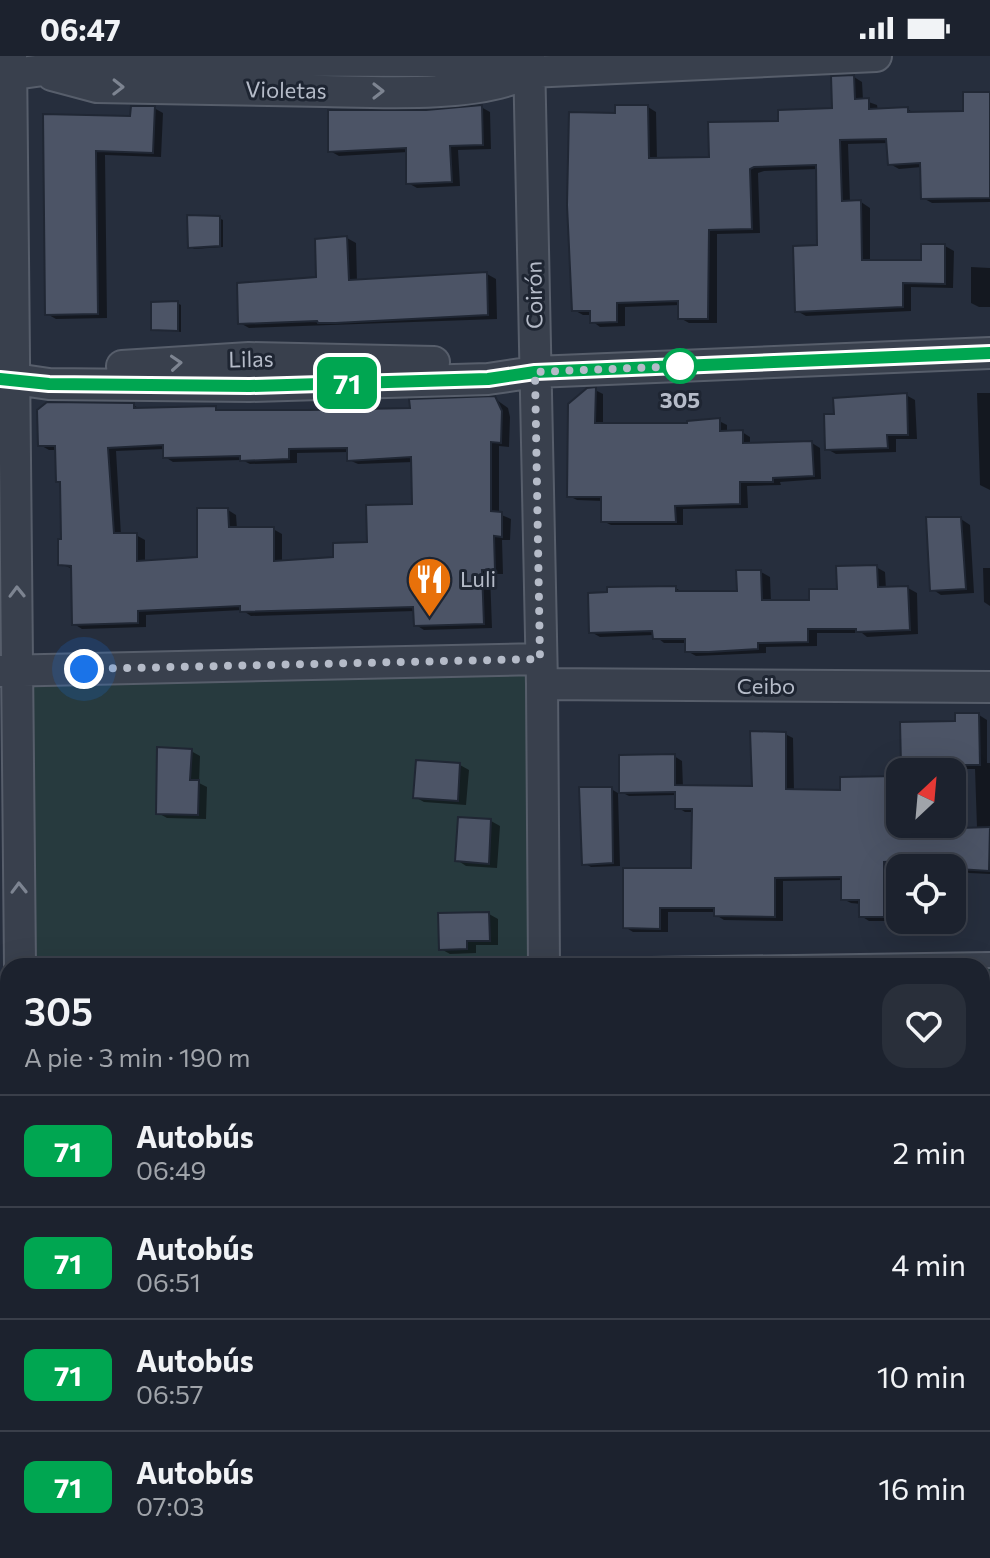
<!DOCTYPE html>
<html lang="es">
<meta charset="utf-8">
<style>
:root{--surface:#1c222e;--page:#292f3a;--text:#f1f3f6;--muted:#a0a4aa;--line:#3a3f4a}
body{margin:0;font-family:Commissioner,sans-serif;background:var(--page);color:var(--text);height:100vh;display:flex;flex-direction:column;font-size:30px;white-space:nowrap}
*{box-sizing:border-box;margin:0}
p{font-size:26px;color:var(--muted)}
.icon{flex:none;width:44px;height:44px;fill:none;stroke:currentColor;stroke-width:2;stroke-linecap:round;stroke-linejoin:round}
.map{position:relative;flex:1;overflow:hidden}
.details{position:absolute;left:0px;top:902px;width:990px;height:600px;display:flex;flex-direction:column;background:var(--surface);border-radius:24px 24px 0 0;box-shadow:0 8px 32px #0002,0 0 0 2px var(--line)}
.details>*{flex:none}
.badge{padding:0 16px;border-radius:12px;font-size:28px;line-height:52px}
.needle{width:52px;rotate:26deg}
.controls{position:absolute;left:886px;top:702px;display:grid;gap:16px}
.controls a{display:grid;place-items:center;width:80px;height:80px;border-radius:16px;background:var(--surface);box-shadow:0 8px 32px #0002,0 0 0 2px var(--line);font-size:40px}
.you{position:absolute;width:40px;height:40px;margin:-20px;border:6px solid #fff;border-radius:50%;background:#1a73e8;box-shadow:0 0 0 12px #1a73e833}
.map>.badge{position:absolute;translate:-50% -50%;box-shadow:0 0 0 4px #fff}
.round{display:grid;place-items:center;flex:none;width:84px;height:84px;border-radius:24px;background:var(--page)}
.head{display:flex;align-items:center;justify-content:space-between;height:136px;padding:0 24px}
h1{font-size:38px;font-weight:600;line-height:60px}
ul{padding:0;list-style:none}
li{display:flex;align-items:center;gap:24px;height:112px;padding:0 24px;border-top:2px solid var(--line)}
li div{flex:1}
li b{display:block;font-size:30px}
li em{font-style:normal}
li .badge{min-width:88px;font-weight:700;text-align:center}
.status{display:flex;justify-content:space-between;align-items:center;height:56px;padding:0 40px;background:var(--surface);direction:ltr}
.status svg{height:22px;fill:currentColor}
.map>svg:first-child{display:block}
</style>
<div class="status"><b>06:47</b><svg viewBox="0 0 49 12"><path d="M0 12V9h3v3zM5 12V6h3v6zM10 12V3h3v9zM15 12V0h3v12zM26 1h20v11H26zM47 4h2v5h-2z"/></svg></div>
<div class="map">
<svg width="990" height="1502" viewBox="0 0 990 1502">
<rect width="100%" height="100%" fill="#262e3d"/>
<path fill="#273a3e" d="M540,603L544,908L578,910H20L17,614Z
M990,904V1502H24V1494H982V910Z"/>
<path fill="#0007" fill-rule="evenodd" d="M854,21L862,26L863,44L877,49L878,55L907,53L916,58L965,57L990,38V146L932,147L923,142L922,111L899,113L890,108L889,87L848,88L850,146H861L870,152V206H923L945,190L954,195L953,232L911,231V255L806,260L797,255L819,191L818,113L764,115L758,117L760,177L717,178V267H689L680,262V249L625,251V270L600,271L592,265V259H583L574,254L617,59L648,51L656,56L657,104L711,103L780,67L834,54Z
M481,51L490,56L491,93L458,94L460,130L417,132L408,127V96L339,100L330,95L426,56Z
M154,52L163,57L161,101L105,99L107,262L56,263L47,258L45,60L132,62Z
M219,162L223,164V191L194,193L190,190Z
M347,182L356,187L357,225L487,218L496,223L497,263L249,272L240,267L318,223Z
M971,211L990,212V251H979L971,247Z
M177,247L181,249V276L153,273Z
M595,334L603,338V369H689L719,365L727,369V377L742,376L750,381V389L812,387L820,392L821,423L780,426L781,429L747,430L748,452L683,453V469H611L603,465V445L577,444L569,440Z
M977,337H990V434L980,429Z
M906,339L915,344L917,383H896V396L836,398L827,393L836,360Z
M494,342L508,352L510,361L509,391L499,390V458L511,463L510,484H502L503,518H490L492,572L424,574L416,569L415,555L251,560L242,554L146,559V571L82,573L74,568L73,513L60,508L63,485L62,427L58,425L57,394H49L40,389L133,349L142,354L215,352L221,356L412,354ZM165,393V401L173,406L242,404L250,408L297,407V397L349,396V404L358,408L413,406L414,450L369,488L335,503L282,506V478L273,473H237L236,459L228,454L199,503L145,506V484L136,479H121L116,395Z
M961,463L970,469L974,537L941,539L932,533Z
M876,511L885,516L886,533L908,532L917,537L918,578L867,581L862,577H817V590L766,591V597L696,600L687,595V587H664L654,579L600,581L591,576L675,532L685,537H739L761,516L770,521L771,546H811L839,535Z
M983,512H990V550L984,546Z
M979,659L987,664V707H990V818L969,817L961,812V806L892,810V865H869L861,860V848L851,847L843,843V824L783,825V865L724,864L716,859V856H668V876H633L625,871L693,814L694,756H685L677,751V739L629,740L621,736L674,700L682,705L683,731L754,732L785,678L793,682L794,735L842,736L897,722L900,723V768H906V775L977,772L975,713H911L903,708L957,667Z
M191,695L200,700L199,727L207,731L206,763L167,762L158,757Z
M460,709L469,714L466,749L424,746L415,741Z
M611,733L618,737L620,810L591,811L584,807Z
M491,765L500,770L497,812L466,810L457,804Z
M489,858L498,863V889H476V897L450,898L441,893Z"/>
<path fill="#4c5466" stroke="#202734" stroke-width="2" fill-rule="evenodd" d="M854,19L855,43L869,42V53L908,51V56L963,55V36H990V142L921,143L920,107L888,109L886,83L840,84L842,145L861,144L862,204H921V188H945V228L903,227V251L795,256L793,190L817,189L816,109L754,111L750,113L752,173L709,174L708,263H678V245L617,247V266L590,267V255H572L567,149L569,56L615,57V49H648L649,102L709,101L708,66L778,65V54L832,52L831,20Z
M482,49L483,89L450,90L452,126L406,128V92L328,96V54H426Z
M131,50H155L153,97L96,95L98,258L45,259L43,58L130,60Z
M187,159L220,160V190L188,192Z
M347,180L349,224L487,216L488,259L336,267H318L317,265L238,268L237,227L316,221L315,183Z
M178,245V275L151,274V246Z
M596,331L595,367H687V365L720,362V375L743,374V387L812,385L814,420L773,422V426H740V448L675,450L676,466H601V441H567L568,348L587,332Z
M907,337L908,379H887L888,392L825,394L824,358H834L833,342Z
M495,340L502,355L501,387L491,386V455L502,456V481L494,480L495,514H482L484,568L414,570L413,551L240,556V550L138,555V567L72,569L71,510L58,509V483H61L60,426H56L55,390H38L37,354L47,346L134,347V352L216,350V354H308L410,352L409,343ZM163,389V402L240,400V405L289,403V393L347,392V405L411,401L412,448L366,449L367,486L333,487V501L274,505V471H229L228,452H197V501L137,505V477H114L108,392Z
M926,461H961L966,533L930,535Z
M877,509L878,531L908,530L910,574L856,576V573H808V586L758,587V593L709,596H685V583H653L652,575L589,577L588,537L607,536V531L676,530V535H737L736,514H761L762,544H809V533H837L836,510Z
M955,657H979L980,709H901L900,666L955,665Z
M750,675L786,676V733L840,734V721L897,720L899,774L990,771L989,815L958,813L959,802L884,806V861H859V844H841V821L775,822V861L714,860V852H660V873L623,872V812H691L692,753H675V736L619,737V699L675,698V729L752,730Z
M157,691L192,693L190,724H199L198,759L156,758Z
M416,704L460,707L458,745L413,742Z
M579,731H612L613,807L582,809Z
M458,761L491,763L489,808L455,805Z
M489,856L490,885H467V893L439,894L438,857Z"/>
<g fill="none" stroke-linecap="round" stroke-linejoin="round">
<defs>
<path id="lane" d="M544,909L578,910
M586,910L990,904"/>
<path id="street" d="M11,0L20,910
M529,0L542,628L544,910
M52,19L97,31C173,32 249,34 325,35C380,36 471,41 520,20
M0,20L116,4L436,5L529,16L876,0
M122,310L249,302L434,306
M15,323L49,328L250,330L488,323L535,316L990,297
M0,615L540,603
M542,628L990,631
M0,1177L8,1178
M982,1184H990
M24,1494V1502
M550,1494V1502"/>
</defs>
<use href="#lane" stroke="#575e6b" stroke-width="18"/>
<use href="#street" stroke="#575e6b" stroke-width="34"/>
<use href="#lane" stroke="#39404d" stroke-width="14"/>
<use href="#street" stroke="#39404d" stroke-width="30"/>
</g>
<defs><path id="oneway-chevron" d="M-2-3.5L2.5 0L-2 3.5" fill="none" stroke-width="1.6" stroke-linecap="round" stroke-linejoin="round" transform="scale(2)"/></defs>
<g stroke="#7d8491">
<use href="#oneway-chevron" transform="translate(118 31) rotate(1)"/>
<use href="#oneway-chevron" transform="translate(378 35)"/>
<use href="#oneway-chevron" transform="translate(176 307) rotate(-4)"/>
<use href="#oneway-chevron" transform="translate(17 536) rotate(-91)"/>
<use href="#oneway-chevron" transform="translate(19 832) rotate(-91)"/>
</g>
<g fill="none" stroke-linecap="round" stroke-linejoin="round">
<defs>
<path id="line" d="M0,323L49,328L250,330L488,323L535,316L990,297"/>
</defs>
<use href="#line" stroke="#fff" stroke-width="18"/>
<use href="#line" stroke="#00a651" stroke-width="12"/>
<path stroke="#b5bbc8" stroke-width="8" stroke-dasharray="0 14.4" d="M84,613L540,603L535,316L684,310H680"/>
</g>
<defs>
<symbol id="restaurant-pin" viewBox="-11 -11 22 30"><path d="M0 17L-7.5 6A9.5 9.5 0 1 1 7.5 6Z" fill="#e8710a" stroke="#1e2532"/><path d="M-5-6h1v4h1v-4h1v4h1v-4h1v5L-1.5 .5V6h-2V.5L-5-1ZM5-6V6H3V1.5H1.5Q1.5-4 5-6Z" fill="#fff"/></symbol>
</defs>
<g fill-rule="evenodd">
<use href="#restaurant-pin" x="404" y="498" width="51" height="69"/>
</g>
<circle fill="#fff" stroke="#00a651" stroke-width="4" cx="680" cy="310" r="16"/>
<g text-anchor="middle" stroke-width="6" stroke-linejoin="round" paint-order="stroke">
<g font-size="22" fill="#b5bbc8" stroke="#1e2532">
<text transform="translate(286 34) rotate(1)" y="8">Violetas</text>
<text transform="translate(534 239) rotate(-91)" y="8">Coirón</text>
<text transform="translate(251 303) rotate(-1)" y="8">Lilas</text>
<text x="766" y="638">Ceibo</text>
</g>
<g font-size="22" font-weight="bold" fill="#b5bbc8" stroke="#1e2532">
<text x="680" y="352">305</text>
</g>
<g font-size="22" fill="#b5bbc8" stroke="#1e2532" text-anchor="start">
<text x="460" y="531">Luli</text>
</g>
</g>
</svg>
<div class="controls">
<a><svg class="needle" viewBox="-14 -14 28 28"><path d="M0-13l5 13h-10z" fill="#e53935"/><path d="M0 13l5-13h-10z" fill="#a0a4aa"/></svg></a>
<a><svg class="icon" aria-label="locate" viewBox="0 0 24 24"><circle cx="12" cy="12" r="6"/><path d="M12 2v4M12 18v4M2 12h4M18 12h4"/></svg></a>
</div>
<div class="you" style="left:84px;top:613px"></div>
<b class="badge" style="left:347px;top:327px;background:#00a651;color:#fff">71</b>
<section class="details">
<div class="head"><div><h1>305</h1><p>A pie · 3 min · 190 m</p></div><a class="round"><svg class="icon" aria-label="heart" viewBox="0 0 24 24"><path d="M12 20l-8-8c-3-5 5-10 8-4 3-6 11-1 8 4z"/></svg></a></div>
<ul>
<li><span class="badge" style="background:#00a651;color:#fff">71</span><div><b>Autobús</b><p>06:49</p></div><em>2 min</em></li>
<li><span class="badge" style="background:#00a651;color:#fff">71</span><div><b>Autobús</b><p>06:51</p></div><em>4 min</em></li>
<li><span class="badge" style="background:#00a651;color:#fff">71</span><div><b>Autobús</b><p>06:57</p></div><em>10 min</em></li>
<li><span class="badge" style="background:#00a651;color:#fff">71</span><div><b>Autobús</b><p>07:03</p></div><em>16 min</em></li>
</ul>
</section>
</div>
